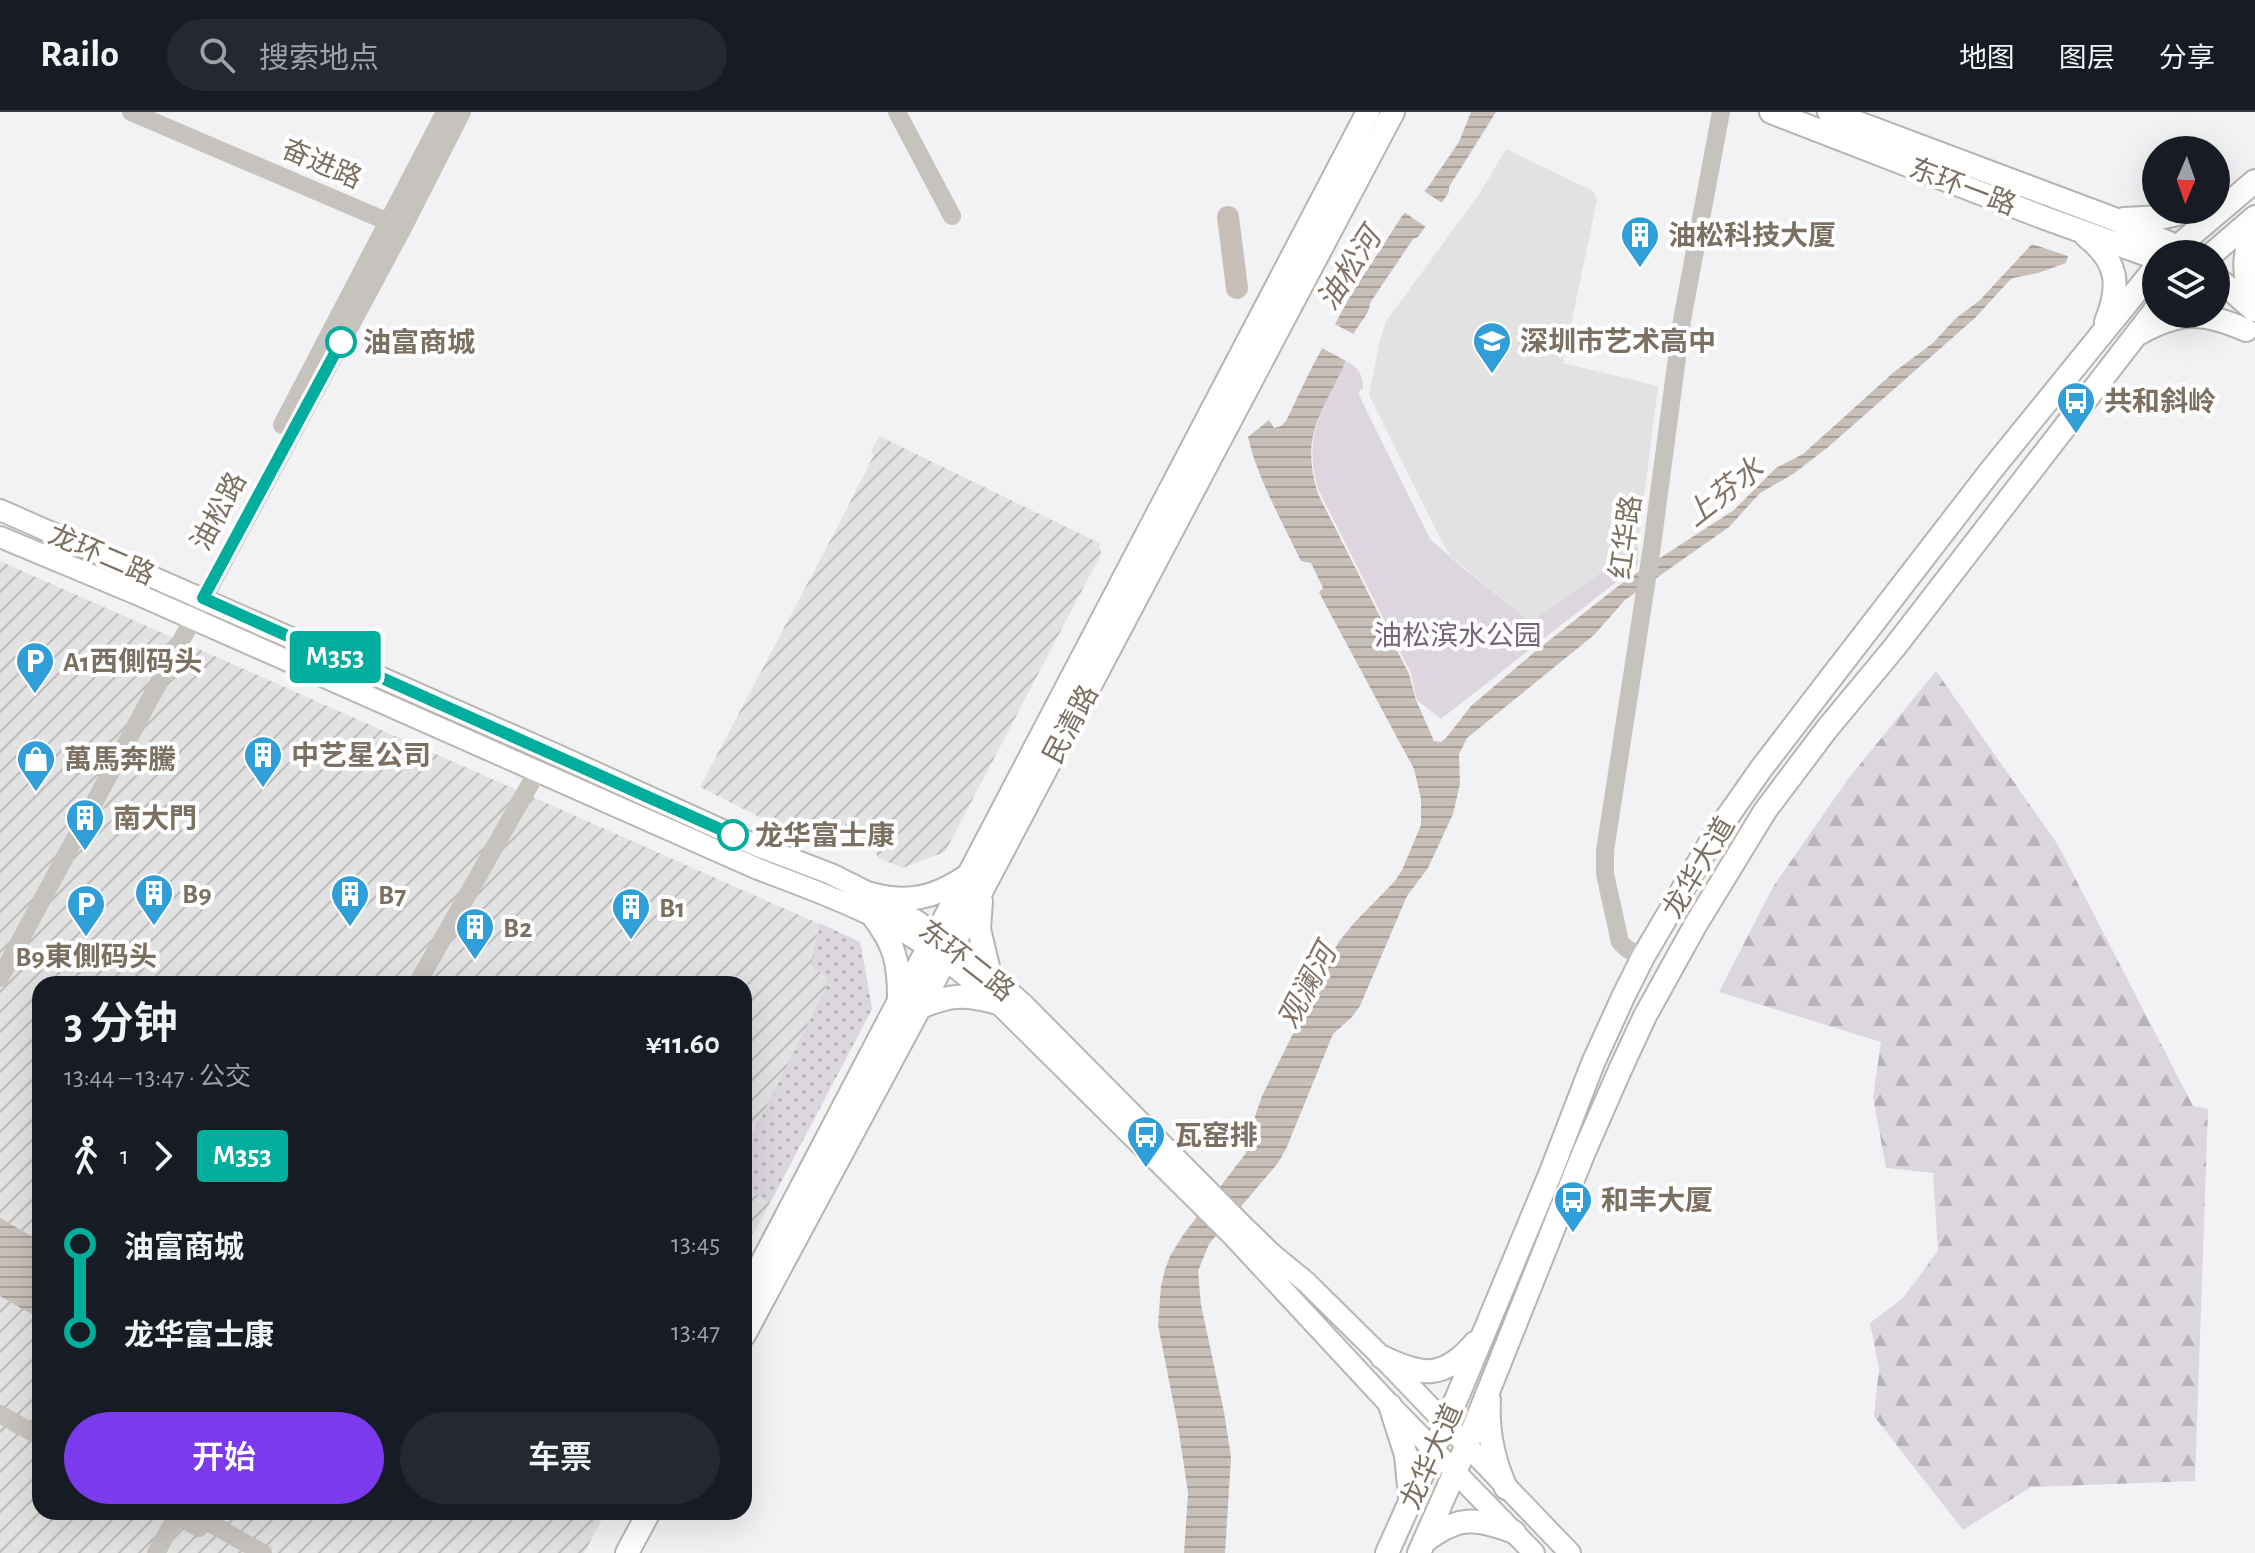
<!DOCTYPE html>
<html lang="zh">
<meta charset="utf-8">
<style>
:root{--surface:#171b24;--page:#242831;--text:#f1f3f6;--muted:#9ea1a6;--line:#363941;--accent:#7c3aed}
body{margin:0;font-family:"Alegreya Sans","Noto Sans SC",sans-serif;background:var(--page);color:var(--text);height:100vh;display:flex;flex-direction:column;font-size:30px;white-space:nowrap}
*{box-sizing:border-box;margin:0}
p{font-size:26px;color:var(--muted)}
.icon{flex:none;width:44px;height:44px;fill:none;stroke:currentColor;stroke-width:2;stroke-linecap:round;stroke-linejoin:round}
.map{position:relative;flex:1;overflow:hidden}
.sheet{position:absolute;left:32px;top:864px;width:720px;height:544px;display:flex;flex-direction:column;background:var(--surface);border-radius:24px;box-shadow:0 8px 32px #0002}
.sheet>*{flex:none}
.badge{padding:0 16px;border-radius:6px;font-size:28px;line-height:52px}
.needle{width:52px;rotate:182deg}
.buttons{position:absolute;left:2142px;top:24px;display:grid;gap:16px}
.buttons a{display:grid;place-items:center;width:88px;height:88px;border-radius:50%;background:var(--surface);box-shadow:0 8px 32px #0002;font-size:40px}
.map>.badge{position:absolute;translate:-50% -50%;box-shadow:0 0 0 4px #fff}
.legs{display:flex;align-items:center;gap:12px;height:88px;padding:0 32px;font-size:26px}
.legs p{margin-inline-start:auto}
.summary{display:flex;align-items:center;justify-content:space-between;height:136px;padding:0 32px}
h1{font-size:44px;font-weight:600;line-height:60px}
.button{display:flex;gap:16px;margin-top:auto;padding:16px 32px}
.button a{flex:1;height:92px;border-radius:48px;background:var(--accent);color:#fff;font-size:32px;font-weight:600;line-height:92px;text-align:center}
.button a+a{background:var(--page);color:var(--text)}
ul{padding:0 32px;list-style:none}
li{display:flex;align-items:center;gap:28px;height:88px;font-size:30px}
li i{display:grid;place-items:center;width:12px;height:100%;margin:0 10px;background:currentColor}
li i::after{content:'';width:20px;height:20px;margin:-10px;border:6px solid;border-radius:50%;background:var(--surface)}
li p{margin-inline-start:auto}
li:first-child i{background:linear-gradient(#0000 50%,currentColor 0)}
li:last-child i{background:linear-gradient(currentColor 50%,#0000 0)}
header{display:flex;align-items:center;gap:48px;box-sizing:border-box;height:112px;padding:0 40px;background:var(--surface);border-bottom:2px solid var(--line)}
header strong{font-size:38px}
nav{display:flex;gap:44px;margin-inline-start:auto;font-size:28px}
.search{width:560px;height:72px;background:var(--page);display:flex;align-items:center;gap:20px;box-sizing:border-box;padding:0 28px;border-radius:44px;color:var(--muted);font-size:30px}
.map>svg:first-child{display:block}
</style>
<header>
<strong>Railo</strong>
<div class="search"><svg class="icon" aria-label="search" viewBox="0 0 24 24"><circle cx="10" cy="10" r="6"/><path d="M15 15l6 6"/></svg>搜索地点</div>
<nav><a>地图</a><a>图层</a><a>分享</a></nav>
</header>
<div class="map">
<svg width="2255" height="1441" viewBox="0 0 2255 1441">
<defs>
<pattern id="industrial-furrows" width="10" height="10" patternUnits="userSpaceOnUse" patternTransform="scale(2)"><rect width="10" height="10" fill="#e3e2e3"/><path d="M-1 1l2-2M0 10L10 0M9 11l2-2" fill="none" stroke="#bdbcbb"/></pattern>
<pattern id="grass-dots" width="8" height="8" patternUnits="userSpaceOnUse" patternTransform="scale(2)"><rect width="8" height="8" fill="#dcd6df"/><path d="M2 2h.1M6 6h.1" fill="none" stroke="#b7b2b8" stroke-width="1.8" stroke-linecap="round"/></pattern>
<pattern id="forest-firs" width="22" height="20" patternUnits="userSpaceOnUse" patternTransform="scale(2)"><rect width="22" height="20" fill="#dcd6df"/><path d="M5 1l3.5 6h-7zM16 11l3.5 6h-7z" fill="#b7b2b8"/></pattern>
<pattern id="water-rules" width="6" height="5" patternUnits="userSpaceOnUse" patternTransform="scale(2)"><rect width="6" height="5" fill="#c8bfb9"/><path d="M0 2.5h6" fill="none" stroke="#a7a09a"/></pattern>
</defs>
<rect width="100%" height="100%" fill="#f2f2f5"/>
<path fill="#e3e2e3" d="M1506,37L1593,79L1597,88L1563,251L1658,274L1638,434L1531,510L1451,445L1440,426L1369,283L1379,232L1386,209L1478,84Z"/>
<path fill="url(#industrial-furrows)" d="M879,324L1099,431L1101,442L945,740L902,756L878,746L872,730L835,713L823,737L700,675L840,410L874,343L871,340Z
M0,449L860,830L872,897L744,1140V872H40V1400H606L584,1441H0Z"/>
<path fill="url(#grass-dots)" d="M819,811L860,830L872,897L770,1091L744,1075V1038L825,878L827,865L811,854Z"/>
<path fill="url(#forest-firs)" d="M1936,559L2058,733L2193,994L2208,997L2195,1369L2031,1375L1963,1418L1874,1304L1879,1257L1870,1211L1902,1187L1938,1139L1933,1061L1886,1056L1873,985L1881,930L1719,880L1773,775L1848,667Z"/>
<path fill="#dcd6df" d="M1346,249C1358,255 1364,264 1363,278H1360L1359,283L1430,427L1463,456L1531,510L1638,434V453L1441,607L1417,588L1411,561L1318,377C1302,324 1323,295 1346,249Z"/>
<path fill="url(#water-rules)" d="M1471,0H1496L1449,75V80L1418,125L1413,127L1370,191C1369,205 1358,211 1353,223C1349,232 1349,243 1344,253C1321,303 1300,323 1318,382L1409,562L1416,588L1434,629L1441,630L1446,626L1471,594L1537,538L1626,468L1734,398L1776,356L1803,342L1894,260L1933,231L1955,207L1980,188L2032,132L2068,144L2066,151L2038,161L2013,166L2008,170L1975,206L1827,336L1793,362L1760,381L1729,415L1625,488L1594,523L1467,626L1459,642L1460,672L1453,702L1428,756L1407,784L1360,894L1352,905L1333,922L1286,1037L1278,1051L1209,1132L1198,1159L1201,1193L1224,1300L1231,1345L1225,1441H1184L1188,1381L1178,1314L1158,1213L1161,1174L1165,1158L1170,1144L1183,1123L1246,1041L1249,1022L1262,984L1338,831L1353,812L1395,769L1402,758L1421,713V687L1414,657L1323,488L1319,480L1323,476L1311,451L1301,449C1282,409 1258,368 1248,325L1269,308L1274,316L1281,314L1286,309L1310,259L1349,186L1402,104L1428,75L1459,30Z
M0,1106L40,1129V1207L0,1184Z"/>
<path fill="#f2f2f5" d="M1421,77L1442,91L1426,115L1401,98Z
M1331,210L1357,224L1350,251L1318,234Z"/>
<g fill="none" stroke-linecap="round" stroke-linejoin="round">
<path stroke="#c8bfb9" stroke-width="22" d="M1228,105L1237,176"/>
<defs>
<path id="secondary" d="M0,398L557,643L755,733L831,762L871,782L917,809L990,863L1023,892L1243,1114L1273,1143L1306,1170L1382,1245L1570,1441
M0,425L139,483L758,757C803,774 847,790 889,812C929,832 964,862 998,891L1233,1124L1390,1293L1534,1441"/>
<path id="primary" d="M1771,0L2042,105L2156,146
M1829,0L2114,107L2178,135L2188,142
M2124,107L2164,105L2195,98
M2255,113C2242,143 2242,165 2255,195
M2086,124C2118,149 2121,173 2106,210
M2169,142L2255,69
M2212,142L2255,105
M2216,165L2254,198
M2140,221C2181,198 2204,200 2246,218
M871,782C908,792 935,786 967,764
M981,789L979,817L990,863
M873,804C894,832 899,849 899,884
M921,895C951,882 966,882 998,891
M744,1185L900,887L968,764L1368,0
M744,1223L934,869L1393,0
M1382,1245C1423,1265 1444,1267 1475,1231
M1489,1288C1487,1320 1493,1347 1506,1376
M1390,1293L1406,1343L1410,1385
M1424,1430C1457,1404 1476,1405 1514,1420
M627,1441L649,1400
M1387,1441L1458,1283L1551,1060L1593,951L1624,883L1643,845L1716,721L1761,657L1830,567L1989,361L2156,155
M1419,1441L1466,1335L1584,1040L1620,958L1645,904L1696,812L1765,699L1826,618L1894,536L2156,197"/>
</defs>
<use href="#secondary" stroke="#bab6b1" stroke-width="24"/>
<use href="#primary" stroke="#b8b5b0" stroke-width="26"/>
<path stroke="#c6c3bf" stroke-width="18" d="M131,0L400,115
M897,0L952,104
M282,313L445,0
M1643,845L1627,837L1620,830L1605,762V739L1652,434L1682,208L1721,0
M0,866L403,116L462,0
M417,872L537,660
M0,1302L40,1325
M170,1400L199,1416
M190,1400L263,1441
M156,1441L179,1400"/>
<use href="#secondary" stroke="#fff" stroke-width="20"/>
<use href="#primary" stroke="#fff" stroke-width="22"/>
</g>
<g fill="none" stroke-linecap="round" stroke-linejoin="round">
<defs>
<path id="line-1" d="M341,230L203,486L733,723"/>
</defs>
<use href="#line-1" stroke="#fff" stroke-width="18"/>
<use href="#line-1" stroke="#01ad9c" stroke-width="12"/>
</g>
<defs>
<symbol id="building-pin" viewBox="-11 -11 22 30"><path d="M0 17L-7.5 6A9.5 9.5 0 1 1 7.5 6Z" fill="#309ed7" stroke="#fff"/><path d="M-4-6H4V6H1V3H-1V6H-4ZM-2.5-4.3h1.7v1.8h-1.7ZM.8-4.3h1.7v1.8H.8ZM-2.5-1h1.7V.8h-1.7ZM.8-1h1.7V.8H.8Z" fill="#fff"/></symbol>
<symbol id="school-pin" viewBox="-11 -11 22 30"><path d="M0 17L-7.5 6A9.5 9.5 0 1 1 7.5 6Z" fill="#309ed7" stroke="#fff"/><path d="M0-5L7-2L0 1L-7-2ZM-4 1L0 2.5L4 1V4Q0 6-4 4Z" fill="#fff"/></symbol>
<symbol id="bus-pin" viewBox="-11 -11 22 30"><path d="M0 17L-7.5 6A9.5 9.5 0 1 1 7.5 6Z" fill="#309ed7" stroke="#fff"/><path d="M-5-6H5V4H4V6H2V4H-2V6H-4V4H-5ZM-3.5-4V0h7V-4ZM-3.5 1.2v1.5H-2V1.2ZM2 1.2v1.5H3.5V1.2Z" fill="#fff"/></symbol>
<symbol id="parking-pin" viewBox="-11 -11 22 30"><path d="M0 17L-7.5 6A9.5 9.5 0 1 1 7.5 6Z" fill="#309ed7" stroke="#fff"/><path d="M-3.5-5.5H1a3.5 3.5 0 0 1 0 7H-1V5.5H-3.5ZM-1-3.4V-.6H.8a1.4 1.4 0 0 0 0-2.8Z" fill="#fff"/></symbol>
<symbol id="shop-pin" viewBox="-11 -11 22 30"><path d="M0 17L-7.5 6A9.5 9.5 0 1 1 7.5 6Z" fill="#309ed7" stroke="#fff"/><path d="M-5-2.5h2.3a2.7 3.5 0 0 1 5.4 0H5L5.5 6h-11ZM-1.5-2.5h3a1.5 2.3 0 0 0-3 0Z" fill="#fff"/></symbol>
</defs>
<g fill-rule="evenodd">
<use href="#building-pin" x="1618" y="101" width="44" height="60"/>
<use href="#school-pin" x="1470" y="207" width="44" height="60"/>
<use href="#bus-pin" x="2054" y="267" width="44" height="60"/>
<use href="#parking-pin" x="13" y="527" width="44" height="60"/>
<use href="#building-pin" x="241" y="621" width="44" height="60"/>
<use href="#shop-pin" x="14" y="625" width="44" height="60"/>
<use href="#building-pin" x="63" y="684" width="44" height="60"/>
<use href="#building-pin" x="132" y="759" width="44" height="60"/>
<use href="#building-pin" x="328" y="760" width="44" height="60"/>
<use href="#parking-pin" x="64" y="770" width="44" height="60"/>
<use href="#building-pin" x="609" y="773" width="44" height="60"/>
<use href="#building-pin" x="453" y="793" width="44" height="60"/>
<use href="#bus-pin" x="1124" y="1001" width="44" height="60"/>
<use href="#bus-pin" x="1551" y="1066" width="44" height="60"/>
</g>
<g fill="#fff" stroke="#01ad9c" stroke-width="4">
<circle cx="341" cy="230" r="14"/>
<circle cx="733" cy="723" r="14"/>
</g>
<g text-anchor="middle" stroke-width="8" stroke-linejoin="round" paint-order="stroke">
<g font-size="28" fill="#7b7062" stroke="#fff">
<text transform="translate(322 51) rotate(23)" y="10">奋进路</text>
<text transform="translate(1963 74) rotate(21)" y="10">东环一路</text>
<text transform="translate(218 399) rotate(-62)" y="10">油松路</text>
<text transform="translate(1625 425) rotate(-82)" y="10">红华路</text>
<text transform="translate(102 442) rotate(23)" y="10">龙环二路</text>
<text transform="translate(1070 612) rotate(-62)" y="10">民清路</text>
<text transform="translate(1698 755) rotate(-59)" y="10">龙华大道</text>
<text transform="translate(967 848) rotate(38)" y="10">东环二路</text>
<text transform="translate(1431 1344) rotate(-66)" y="10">龙华大道</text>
</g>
<g font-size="28" font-weight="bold" fill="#7b7062" stroke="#fff" text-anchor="start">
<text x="1668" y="133">油松科技大厦</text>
<text x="1520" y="239">深圳市艺术高中</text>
<text x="2104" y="299">共和斜岭</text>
<text x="63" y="559">A1西側码头</text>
<text x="291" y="653">中艺星公司</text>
<text x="64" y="657">萬馬奔騰</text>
<text x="113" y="716">南大門</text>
<text x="182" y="791">B9</text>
<text x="378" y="792">B7</text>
<text x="659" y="805">B1</text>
<text x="503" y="825">B2</text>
<text x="86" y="854" text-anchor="middle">B9東側码头</text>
<text x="1174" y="1033">瓦窑排</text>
<text x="1601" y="1098">和丰大厦</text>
</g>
<g font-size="28" font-weight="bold" fill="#7b7062" stroke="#fff" text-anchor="start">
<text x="363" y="240">油富商城</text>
<text x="755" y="733">龙华富士康</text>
</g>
<g font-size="28" fill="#776579" stroke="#fff">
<text x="1458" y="533">油松滨水公园</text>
</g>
<g font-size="30" font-style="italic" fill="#857267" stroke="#fff">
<text transform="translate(1349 157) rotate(-57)" y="10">油松河</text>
<text transform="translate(1724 380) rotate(-38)" y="10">上芬水</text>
<text transform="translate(1307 874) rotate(-62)" y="10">观澜河</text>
</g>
</g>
</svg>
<div class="buttons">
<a><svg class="needle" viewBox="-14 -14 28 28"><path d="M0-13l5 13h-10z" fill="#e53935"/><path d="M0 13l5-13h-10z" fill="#9ea1a6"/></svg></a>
<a><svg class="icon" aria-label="layers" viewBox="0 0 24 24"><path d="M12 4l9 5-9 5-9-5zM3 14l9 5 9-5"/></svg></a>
</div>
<b class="badge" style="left:335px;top:545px;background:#01ad9c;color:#fff">M353</b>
<section class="sheet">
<div class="summary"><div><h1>3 分钟</h1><p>13:44 – 13:47 · 公交</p></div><b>¥11.60</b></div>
<div class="legs"><svg class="icon" aria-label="walk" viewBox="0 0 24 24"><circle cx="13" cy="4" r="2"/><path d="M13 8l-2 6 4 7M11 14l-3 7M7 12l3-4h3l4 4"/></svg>1<svg class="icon" aria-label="forward" viewBox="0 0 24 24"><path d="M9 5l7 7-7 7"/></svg><b class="badge" style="background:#01ad9c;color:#fff">M353</b></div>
<ul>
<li><i style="color:#01ad9c"></i><b>油富商城</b><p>13:45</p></li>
<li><i style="color:#01ad9c"></i><b>龙华富士康</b><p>13:47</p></li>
</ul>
<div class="button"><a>开始</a><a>车票</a></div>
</section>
</div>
